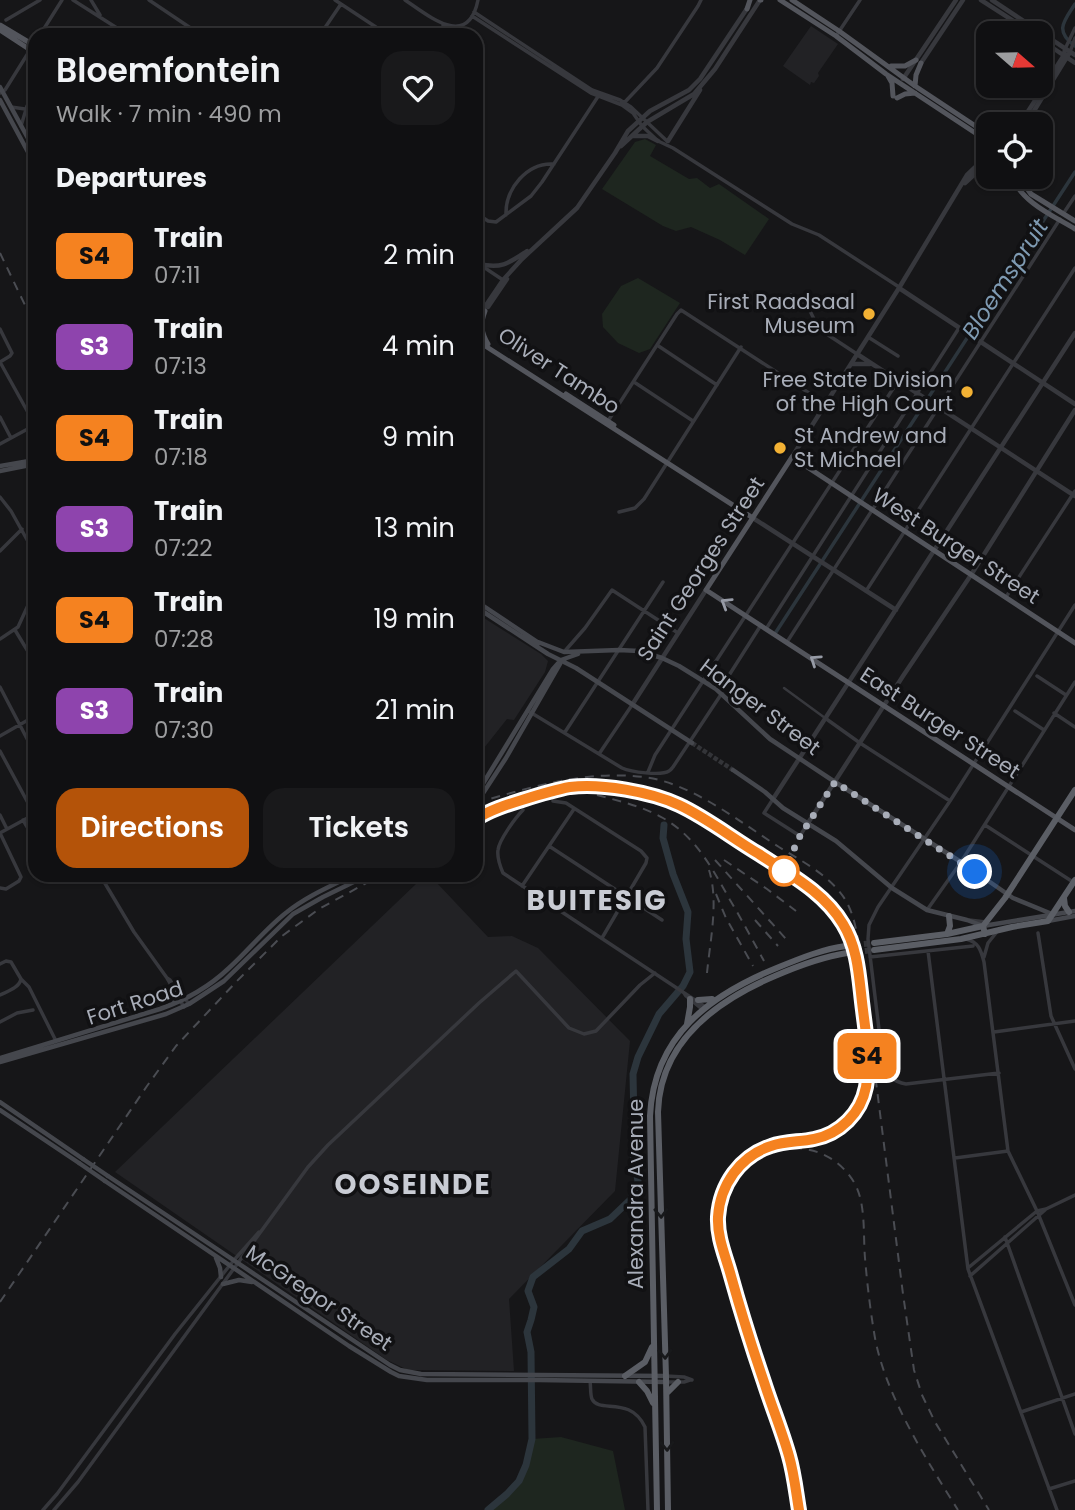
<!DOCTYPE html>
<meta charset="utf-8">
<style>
:root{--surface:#101012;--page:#19191b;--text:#f1f3f6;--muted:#9c9d9f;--line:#303032;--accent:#b45309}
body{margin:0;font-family:Poppins,sans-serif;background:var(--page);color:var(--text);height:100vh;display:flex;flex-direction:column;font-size:26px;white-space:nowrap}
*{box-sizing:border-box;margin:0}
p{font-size:23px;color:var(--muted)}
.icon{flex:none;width:38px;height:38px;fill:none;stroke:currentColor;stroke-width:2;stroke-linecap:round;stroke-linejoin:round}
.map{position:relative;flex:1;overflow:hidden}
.details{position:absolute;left:28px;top:28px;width:455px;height:854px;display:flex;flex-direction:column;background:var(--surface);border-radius:21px;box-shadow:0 2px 5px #0004,0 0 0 2px var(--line)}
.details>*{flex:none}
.badge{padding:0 14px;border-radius:10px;font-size:24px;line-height:46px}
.needle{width:46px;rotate:110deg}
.tools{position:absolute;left:976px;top:21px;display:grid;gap:14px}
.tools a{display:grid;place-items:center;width:77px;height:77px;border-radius:14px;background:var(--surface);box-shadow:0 2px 5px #0004,0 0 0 2px var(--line);font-size:35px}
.you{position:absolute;width:35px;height:35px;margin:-18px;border:5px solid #fff;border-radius:50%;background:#1a73e8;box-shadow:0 0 0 10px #1a73e833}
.map>.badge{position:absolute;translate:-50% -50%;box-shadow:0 0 0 4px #fff}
h2{padding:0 28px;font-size:26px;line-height:63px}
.round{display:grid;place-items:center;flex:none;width:74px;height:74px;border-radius:21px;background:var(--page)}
.overview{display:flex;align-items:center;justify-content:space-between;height:119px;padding:0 28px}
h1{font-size:33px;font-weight:600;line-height:52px}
.primary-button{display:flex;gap:14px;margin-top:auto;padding:14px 28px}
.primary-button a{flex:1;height:80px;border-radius:21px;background:var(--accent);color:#fff;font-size:28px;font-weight:600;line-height:80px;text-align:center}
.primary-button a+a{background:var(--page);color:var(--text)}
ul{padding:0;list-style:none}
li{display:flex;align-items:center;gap:21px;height:91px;padding:0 28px}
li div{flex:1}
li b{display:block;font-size:26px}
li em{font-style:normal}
li .badge{min-width:77px;font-weight:700;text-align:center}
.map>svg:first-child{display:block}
</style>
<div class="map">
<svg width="1075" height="1510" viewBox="0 0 1075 1510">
<rect width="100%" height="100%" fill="#161618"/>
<path fill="#222225" d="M811,26L838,44L818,73L819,76L814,83L811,82L810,85L783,66Z
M476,613L541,654L548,661L545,672L514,720L507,719L484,748L480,750L476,747Z
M436,882L488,937L512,936L538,948L630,1041L615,1191L509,1299L514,1371L408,1370L387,1360L115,1172L417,883Z"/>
<path fill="#1e261f" d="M645,139L656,145L650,156L689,179L697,178L710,188L719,184L769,219L745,255L720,240L691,227L676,231L663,226L602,189L635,142Z
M638,278L680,303L650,349L639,353L618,343L603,327L602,314L621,286Z
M561,1437L613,1451L625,1510H488C520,1484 523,1479 532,1439Z"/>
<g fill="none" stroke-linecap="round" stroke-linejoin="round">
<path stroke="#2c353c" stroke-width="3.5" d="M1075,4C1064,21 1054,31 1075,46
M776,632L1075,172"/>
<path stroke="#2c353c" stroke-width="7" d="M488,1510L507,1494L519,1481L526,1465L532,1439L531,1352L527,1332L531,1320L534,1307L528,1291L533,1277L569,1249L582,1231L610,1219L631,1199L638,1181L633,1155L634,1123L633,1074L638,1057L659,1014L683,986L690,972L686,939L688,912L673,874L663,838L664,825"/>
<path stroke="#333438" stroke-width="4.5" stroke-dasharray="4.5 2" stroke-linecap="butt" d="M692,743L733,770"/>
<path stroke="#333438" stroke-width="6" stroke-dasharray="6 3" stroke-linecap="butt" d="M846,946L874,943
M847,953L874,950"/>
<path stroke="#37383d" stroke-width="2.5" d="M784,688L825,718"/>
<path stroke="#37383d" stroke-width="3.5" d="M73,0L128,35
M91,0L100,15
M149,0L201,35
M335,0L388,35
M405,0C429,16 468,50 478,0
M474,12L592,90L620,100L631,107L667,141
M472,16L591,93L622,105L633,113L642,126L658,141L673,148L792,224L819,235L899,287
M6,20L40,0
M443,25L446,35
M40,35L62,0
M320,35L341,4
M836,36L860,0
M1065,49L1075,28
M1070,52L1075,38
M0,93L5,90L35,42
M623,104L657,68L698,6L701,0
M11,107L25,109
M21,126L27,106L35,113
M476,213L488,221L496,222L531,196L542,182L599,95
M1063,214L1075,196
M506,215C505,189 527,162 554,164
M476,262L503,280
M791,295L808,307L819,329L857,354
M0,329L12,353L10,356L0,362
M868,337L898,356
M657,345L717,385
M634,382L693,421
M0,417L11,438
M608,421L677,314L681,310L826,404
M0,444L35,425L0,362
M0,497L11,511L35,554
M619,512L635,508L644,499L741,347
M0,551L22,529
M866,591L1075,268
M1006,597L1075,491
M766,629L959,328
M15,630L35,663
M0,639L18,627L35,590
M787,642L1060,219
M564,652L585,628L612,590L678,633
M1037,676L1066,695
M0,687L35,754
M719,691L761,625
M1015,711L1044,730
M530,712L622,768C631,772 661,776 669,771C671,770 672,768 673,767L722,693
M1054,713L1075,727
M825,718L860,743L950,801
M565,732L663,582
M0,736L35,716
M0,751L34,814
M599,754L632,705
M648,772L655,755L898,381
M773,799L764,813L800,836L808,823
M553,801L566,803L641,851L647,858L646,863L602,938
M523,810C516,817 499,840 498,850C497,857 500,866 503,873L707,1008
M0,815L7,829
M23,820L35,840
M985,825L1073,882
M0,833L33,815
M549,846L662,920
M100,875L134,932L167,978L184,1007
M522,886L574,809
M0,888L6,889L19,881L21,877L0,833
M927,910L961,862L1075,682
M969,920L986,922
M1038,933L1051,1016L1075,1069
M966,939C979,942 981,951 984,962L1008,1151L1037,1211L1075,1305
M928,951L968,1269L1057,1510
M870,957L973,946
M984,957L988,943L996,933
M0,964L6,961L11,962L21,979L29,987L56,1041
M167,978L170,980L189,1004
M684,993L686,996L703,1010
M0,995C8,991 19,988 21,979
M0,1022L17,1013L33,1010
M994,1032L1075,1021
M999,1073L906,1084C893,1082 886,1075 883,1062L868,939L869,925L878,907L950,801L1075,605
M955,1158L1008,1151
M1005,1237L1075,1434
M968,1268L1037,1211L1046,1209L1075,1195
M970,1276L1045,1210
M666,1376L684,1377L692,1380
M590,1381C591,1387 590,1394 592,1399C599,1414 630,1395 645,1427L648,1510
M667,1382H684L690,1380
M1021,1412L1075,1394
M1049,1489L1075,1481
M43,1510L57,1494L175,1334L234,1260L259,1232
M54,1510L78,1482L308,1167L328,1145L479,1003L516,971L569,1028L584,1034L596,1031L640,985L655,973"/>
<path stroke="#37383d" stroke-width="4.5" d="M981,0L1032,33
M992,0L1075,55
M1041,40L1075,63
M921,63L963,0
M903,79L956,0
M1020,124L1064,55L1065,49
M1026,124L1070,52
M632,136H648L658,141
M668,141L700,90
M621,146L647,122L694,94L715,69L760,0
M965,183L989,161
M479,264C502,269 509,263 527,251
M899,288L1075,404
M488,307L507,279
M476,320L503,280L522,259L577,208L615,153L628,131L650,111L689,90L700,79L748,7
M857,354L1075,496
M851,364H870
M792,457L899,288L967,175L989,154
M753,518L896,610
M632,705L706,590
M773,799L1075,333
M808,823L903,676L971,575L1075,410"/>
<path stroke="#45474d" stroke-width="4.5" d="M0,87L35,151
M0,100L35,165
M0,466L35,460
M0,471L35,464
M476,601L539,643
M476,607L548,654L576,668L692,743
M538,642L564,652L619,650L639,651L662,658L679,666L716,689L770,739L835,782L961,862L1013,898L1052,914
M733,770L765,792L783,808L836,841L892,888L927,910L967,920L983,926L1075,911
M476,795L553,669L561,660L578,654
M476,804L506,758L560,664
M1048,921L1075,916
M170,1005L173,998V990
M0,1058L160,1009C186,1000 209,987 229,968C249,950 266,928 287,912C307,896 331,886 353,875
M0,1062L166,1014L189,1004L224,981L293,914L323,897L368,875
M0,1102L83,1159
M0,1110L79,1163
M108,1176L390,1365L400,1370L421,1374L666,1376
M105,1181L349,1346L391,1372L399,1376L427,1380H539L666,1382
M216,1258L220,1268L221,1277
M223,1284L239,1280L252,1282"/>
<path stroke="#53555c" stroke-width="5" d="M760,0H761
M780,0L836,36L886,74L989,142
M792,0L839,31L915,86L989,135
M747,9L750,0
M0,25L35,46
M0,30L35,53
M891,66H905L916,60
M888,76L892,83L893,96
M915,86L916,75L921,63
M897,98L905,94L915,93
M1012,177C1023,203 1052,215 1075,229
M1019,177L1031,194L1075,221
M485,311C480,324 481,332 488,344
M476,340L753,518
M566,394L614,425
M1075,643L792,457L706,590L1075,830"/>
<path stroke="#5b5e65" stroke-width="6" d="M1064,898L1065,906L1069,912
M947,934L950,926L949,916
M985,934L983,926L1005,898L1075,790
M874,943L947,934L983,926
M874,950L961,939L1012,927L1048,921L1075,880
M698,1000L712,999
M687,1024L690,1007V999
M625,1376L645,1362L652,1347
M639,1382L647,1391L653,1403
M667,1393L678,1382
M657,1510L650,1116C654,1035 710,995 779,967C801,958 823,949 846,946
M668,1510L666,1376L658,1112C660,1042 716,1001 775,976C798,966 822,957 847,953"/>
<path stroke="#4a4c52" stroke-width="2" stroke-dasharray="9 7" stroke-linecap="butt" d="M0,253L35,326
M570,787C607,783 656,793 689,810L813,890L839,918L853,945
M597,795C619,801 642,806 663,818C696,837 712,868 730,900C742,920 753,941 764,961
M476,803C531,787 586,770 643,777C690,782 740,822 779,847C800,860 823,872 839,891C851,905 855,922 858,940L903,1294L914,1370L922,1395L935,1422L989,1510
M476,819L493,810L518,801
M715,860L786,939
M724,860L767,889L796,911
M716,894L726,918L753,966
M755,920L778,946
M707,973C710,941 719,901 709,870
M793,1148C819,1148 842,1161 855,1184C866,1205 863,1234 865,1258C867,1282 870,1308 874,1332C883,1392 926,1459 958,1510
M0,1302L147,1086L176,1046L237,981L282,936L319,909L381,875
M799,1510C796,1491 794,1471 788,1453C781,1429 772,1406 764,1382C752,1347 741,1311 731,1276C725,1255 716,1235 718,1213C722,1181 744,1153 776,1145C790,1141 804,1142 818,1138C854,1129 867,1099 867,1065"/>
<path stroke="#45474d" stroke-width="4.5" d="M83,1159L108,1176
M79,1163L105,1181"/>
</g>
<defs><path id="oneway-chevron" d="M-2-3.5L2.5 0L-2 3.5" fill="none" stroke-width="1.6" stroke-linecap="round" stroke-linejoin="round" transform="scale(1.75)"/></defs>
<g stroke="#979ba6">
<use href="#oneway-chevron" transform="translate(726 603) rotate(-148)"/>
<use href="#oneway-chevron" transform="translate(815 660) rotate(-146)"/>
</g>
<g stroke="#18191b">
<use href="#oneway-chevron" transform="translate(661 1213) rotate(88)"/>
<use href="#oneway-chevron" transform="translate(665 1354) rotate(88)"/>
<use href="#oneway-chevron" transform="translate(667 1446) rotate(88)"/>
</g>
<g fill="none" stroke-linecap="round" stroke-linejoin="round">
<defs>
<path id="line" d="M476,819C490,810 506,805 522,800C538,795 554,790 570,787C601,783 651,792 679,805C707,818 732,838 759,854C789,874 824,892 843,924C859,950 859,980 863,1010C866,1035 871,1062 866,1087C861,1113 840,1134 814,1139C800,1142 785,1141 771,1146C740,1156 720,1185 718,1217C717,1238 726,1257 731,1276C741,1312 752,1347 764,1382C772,1407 782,1431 789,1456C794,1473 796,1492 799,1510"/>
</defs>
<use href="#line" stroke="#fff" stroke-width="16"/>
<use href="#line" stroke="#f58220" stroke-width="10"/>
<path stroke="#a8adb8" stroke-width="7" stroke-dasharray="0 12.6" d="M784,871L800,836L835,782L975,872"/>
</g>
<g fill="#f2b134" stroke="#111113" stroke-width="2.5">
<circle cx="869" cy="314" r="7"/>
<circle cx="967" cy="392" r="7"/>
<circle cx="780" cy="448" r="7"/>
</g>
<circle fill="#fff" stroke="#f58220" stroke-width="3.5" cx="784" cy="871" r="14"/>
<g text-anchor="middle" stroke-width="7" stroke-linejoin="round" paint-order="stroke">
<g font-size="21" fill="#a8adb8" stroke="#111113" text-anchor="end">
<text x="855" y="309">First Raadsaal<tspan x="855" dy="24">Museum</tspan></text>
<text x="953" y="387">Free State Division<tspan x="953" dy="24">of the High Court</tspan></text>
<text x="794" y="443" text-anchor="start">St Andrew and<tspan x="794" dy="24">St Michael</tspan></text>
</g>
<g font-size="21" fill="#a8adb8" stroke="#111113">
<text transform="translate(559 371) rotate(33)" y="7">Oliver Tambo</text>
<text transform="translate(956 546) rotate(33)" y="7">West Burger Street</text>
<text transform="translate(701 569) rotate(-57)" y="7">Saint Georges Street</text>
<text transform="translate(760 707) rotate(37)" y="7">Hanger Street</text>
<text transform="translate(940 723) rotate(33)" y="7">East Burger Street</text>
<text transform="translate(135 1003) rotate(-18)" y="7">Fort Road</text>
<text transform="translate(636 1194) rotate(-90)" y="7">Alexandra Avenue</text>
<text transform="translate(319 1298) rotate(34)" y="7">McGregor Street</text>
</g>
<g font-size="23" font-style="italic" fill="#7f9bb3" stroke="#111113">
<text transform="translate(1005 279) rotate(-57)" y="8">Bloemspruit</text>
</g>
<g font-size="28" font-weight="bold" letter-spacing="2" fill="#c9ccd4" stroke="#111113">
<text x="597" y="910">BUITESIG</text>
<text x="413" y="1194">OOSEINDE</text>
</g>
</g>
</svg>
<div class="tools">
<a><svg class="needle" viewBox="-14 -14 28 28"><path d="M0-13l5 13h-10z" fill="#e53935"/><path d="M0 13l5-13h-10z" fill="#9c9d9f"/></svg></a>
<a><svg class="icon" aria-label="locate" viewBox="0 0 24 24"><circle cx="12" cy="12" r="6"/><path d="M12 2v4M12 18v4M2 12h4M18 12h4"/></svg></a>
</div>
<div class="you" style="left:975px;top:872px"></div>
<b class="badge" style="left:867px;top:1056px;background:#f58220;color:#111">S4</b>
<section class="details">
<div class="overview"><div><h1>Bloemfontein</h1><p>Walk · 7 min · 490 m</p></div><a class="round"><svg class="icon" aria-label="heart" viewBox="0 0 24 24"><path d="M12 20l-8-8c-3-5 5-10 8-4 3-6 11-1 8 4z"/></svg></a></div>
<h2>Departures</h2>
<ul>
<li><span class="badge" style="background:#f58220;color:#111">S4</span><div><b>Train</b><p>07:11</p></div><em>2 min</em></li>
<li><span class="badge" style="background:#8e44ad;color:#fff">S3</span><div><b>Train</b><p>07:13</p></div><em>4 min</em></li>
<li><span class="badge" style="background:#f58220;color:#111">S4</span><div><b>Train</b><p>07:18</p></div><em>9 min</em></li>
<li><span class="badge" style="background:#8e44ad;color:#fff">S3</span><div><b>Train</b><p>07:22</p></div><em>13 min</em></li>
<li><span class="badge" style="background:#f58220;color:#111">S4</span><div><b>Train</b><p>07:28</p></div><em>19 min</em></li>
<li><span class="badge" style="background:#8e44ad;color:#fff">S3</span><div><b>Train</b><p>07:30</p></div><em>21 min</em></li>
</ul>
<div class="primary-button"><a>Directions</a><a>Tickets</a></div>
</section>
</div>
